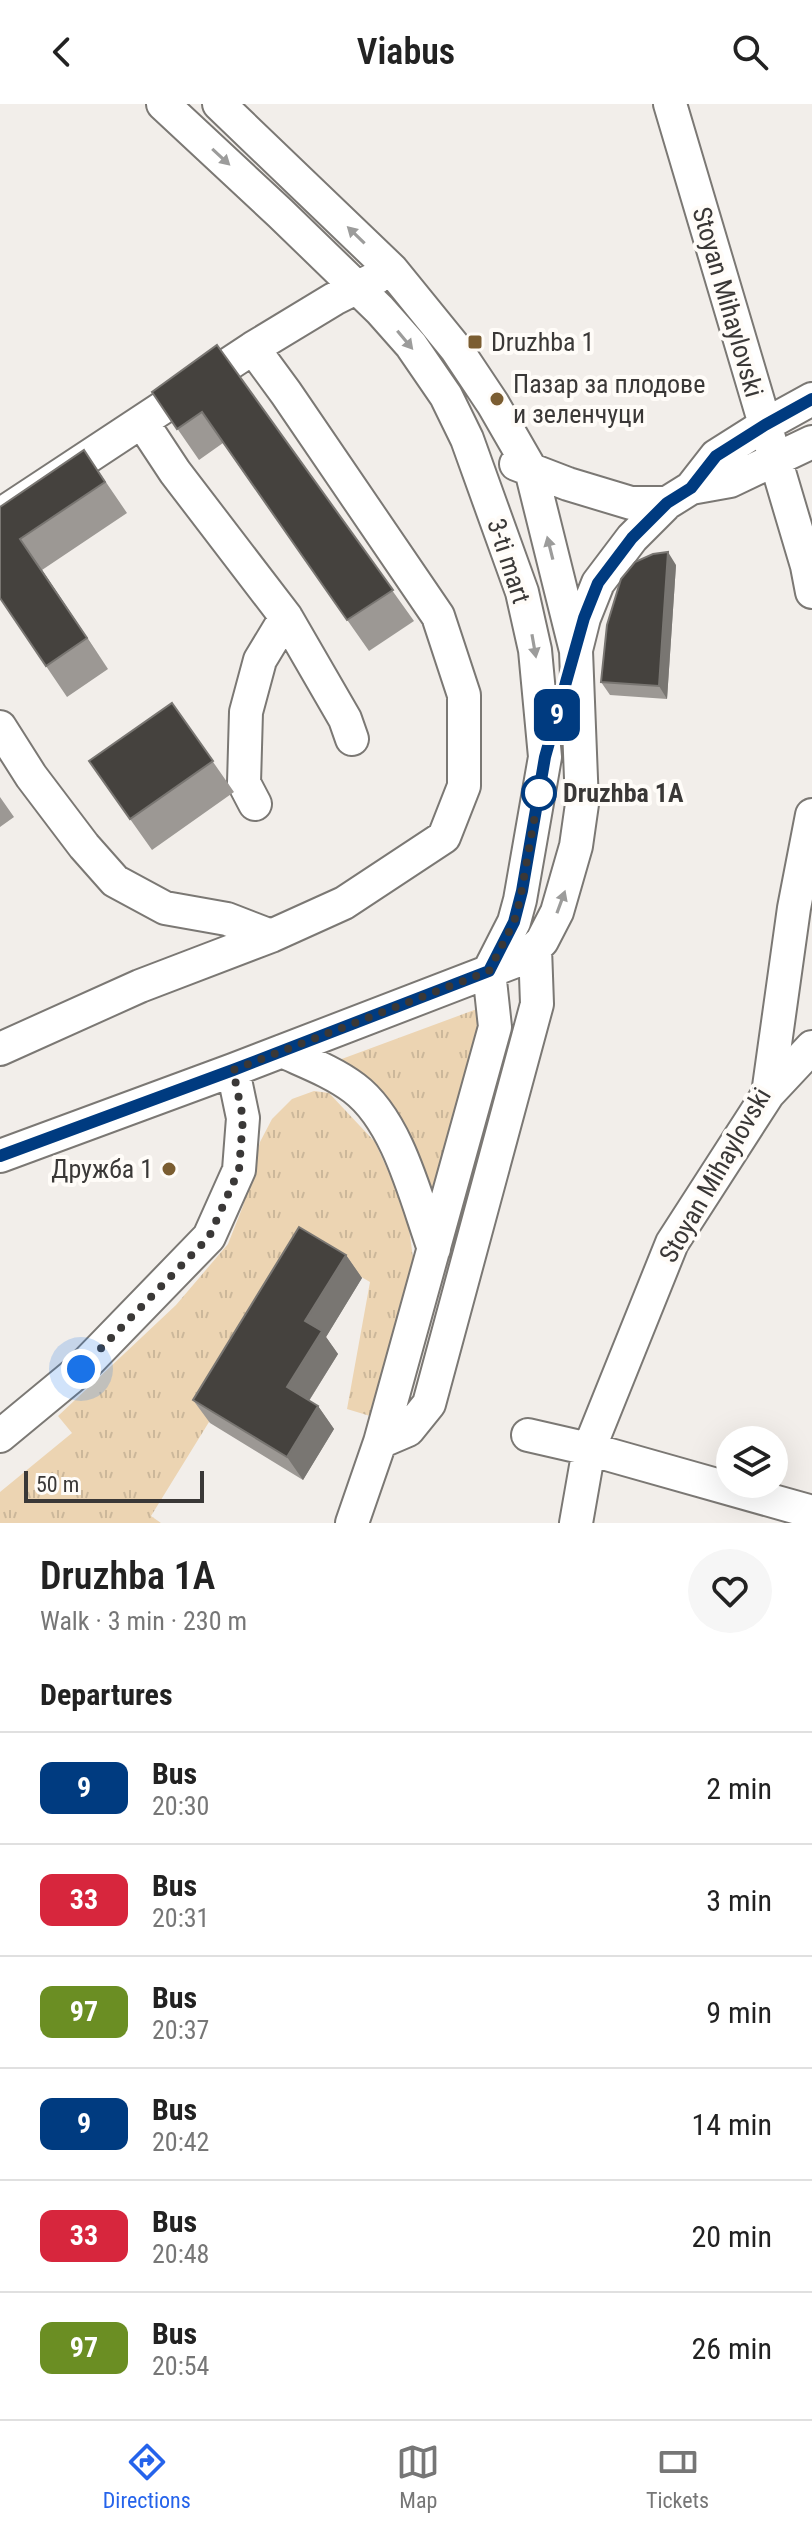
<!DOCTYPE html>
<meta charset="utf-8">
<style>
:root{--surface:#fff;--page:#f6f6f6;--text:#222;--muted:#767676;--line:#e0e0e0;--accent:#2563eb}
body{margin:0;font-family:"Roboto Condensed",sans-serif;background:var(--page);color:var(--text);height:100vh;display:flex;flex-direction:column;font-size:30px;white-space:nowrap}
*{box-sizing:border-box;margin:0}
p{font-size:26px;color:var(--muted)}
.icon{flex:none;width:44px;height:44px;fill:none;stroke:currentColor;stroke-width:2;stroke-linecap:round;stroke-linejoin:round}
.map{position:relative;height:1419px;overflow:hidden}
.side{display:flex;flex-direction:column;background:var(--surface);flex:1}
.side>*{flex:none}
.badge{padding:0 16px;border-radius:12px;font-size:28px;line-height:52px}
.tools{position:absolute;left:716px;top:1322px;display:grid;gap:16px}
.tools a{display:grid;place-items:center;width:72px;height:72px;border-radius:50%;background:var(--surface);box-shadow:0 8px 32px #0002;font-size:40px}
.scale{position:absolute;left:24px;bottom:20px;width:180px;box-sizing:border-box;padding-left:8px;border:4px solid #3a3837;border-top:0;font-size:22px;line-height:28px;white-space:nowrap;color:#3a3837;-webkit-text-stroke:6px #fffcf8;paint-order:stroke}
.you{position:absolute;width:40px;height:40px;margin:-20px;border:6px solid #fff;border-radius:50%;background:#1a73e8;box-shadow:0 0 0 12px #1a73e833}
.map>.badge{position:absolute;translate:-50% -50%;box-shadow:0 0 0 4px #fff}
h2{padding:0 40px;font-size:30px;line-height:72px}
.round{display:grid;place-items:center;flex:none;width:84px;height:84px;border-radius:42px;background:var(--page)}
.summary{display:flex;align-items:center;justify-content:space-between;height:136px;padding:0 40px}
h1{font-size:38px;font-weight:600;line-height:60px}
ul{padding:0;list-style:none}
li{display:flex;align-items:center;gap:24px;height:112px;padding:0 40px;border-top:2px solid var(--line)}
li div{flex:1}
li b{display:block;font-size:30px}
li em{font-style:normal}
li .badge{min-width:88px;font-weight:700;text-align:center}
header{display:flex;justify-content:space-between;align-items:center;height:104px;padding:0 40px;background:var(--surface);font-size:36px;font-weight:600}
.menu{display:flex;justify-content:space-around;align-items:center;height:112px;border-top:2px solid var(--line);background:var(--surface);font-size:22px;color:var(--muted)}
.menu a{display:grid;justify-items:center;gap:4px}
.menu .active{color:var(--accent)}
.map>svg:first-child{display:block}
</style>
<header><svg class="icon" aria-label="back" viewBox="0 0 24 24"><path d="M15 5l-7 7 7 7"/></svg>Viabus<svg class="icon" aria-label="search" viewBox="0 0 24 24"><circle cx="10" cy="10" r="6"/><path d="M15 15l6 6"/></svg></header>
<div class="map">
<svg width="812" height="1419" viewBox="0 0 812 1419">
<defs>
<pattern id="grass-tufts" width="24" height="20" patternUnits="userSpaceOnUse" patternTransform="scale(2)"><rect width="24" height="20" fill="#ecd4b2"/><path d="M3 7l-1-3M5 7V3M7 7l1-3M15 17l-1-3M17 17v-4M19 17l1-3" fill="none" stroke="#cbb79a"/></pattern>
</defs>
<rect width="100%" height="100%" fill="#f2eeea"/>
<path fill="url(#grass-tufts)" d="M485,902L439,1087L430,1095C420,1066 410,1025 392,1001C379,982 357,970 339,956Z
M314,987L329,989L375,1038L407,1109L413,1154L403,1205L370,1312L347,1305L370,1178L315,1146L151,1412L161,1419H0V1388L72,1329L58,1312L176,1201L228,1140L243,1102L260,1038L272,1015L292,995Z"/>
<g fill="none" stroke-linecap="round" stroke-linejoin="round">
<defs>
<path id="minor" d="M163,0L280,109L380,206L411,241L446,292L467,335L522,488L535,546L545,653L520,796L514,818L489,867
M670,0L807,462L812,488
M142,318L175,368L286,513L345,615L352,635
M516,360L568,380L631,399H667
M691,384L716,352L765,321L812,295
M0,411L253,244L334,195L376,174
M576,546L584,514L598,479L632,434L667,399L691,384L730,377L812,338
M0,623L31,672L84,742L115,777L165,804L227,815L271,832
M255,700L244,679L246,608L260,556L286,513
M0,945L140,882L271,832L344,799L444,733L464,682V591L438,512L286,289L253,244
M282,947C306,958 333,968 354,984C398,1017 416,1095 434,1145
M768,990L812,943
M0,1052L233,966L516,857L535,844L542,837L557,808L576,742L582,700L576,547L531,366L493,300L457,246L392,166L219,0
M528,1331L589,1345L812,1408
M0,1332L81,1265L209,1133L239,1066L243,1014L233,966
M380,1338L408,1326L429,1300L537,900L535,844
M352,1419L380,1338L495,923L489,867
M576,1419L589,1345L672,1139L768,990L794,804L812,711"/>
</defs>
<use href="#minor" stroke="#7b7874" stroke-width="36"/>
<use href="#minor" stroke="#fff" stroke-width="32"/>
</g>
<path fill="#9c9894" d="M217,241L414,517L369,547L223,339L199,356L152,288Z
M84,346L127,409L42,466L108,565L67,593L46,562L0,403Z
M676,461L667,595L610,591L601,578Z
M172,599L234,688L152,746L89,657Z
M0,693L14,713L0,723Z
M346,1151L362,1174L326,1233L338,1250L309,1297L318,1302L334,1325L303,1376L210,1319L193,1296Z"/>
<path fill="#797672" d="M20,435L42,466L108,565L87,534Z
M668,448L676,461L667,595L659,582Z
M346,1151L362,1174L326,1233L338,1250L303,1306L287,1283L305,1217Z
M318,1302L334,1325L303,1376L287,1353Z"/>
<path fill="#45423e" stroke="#797672" stroke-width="2" d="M217,241L393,486L347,516L202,308L177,325L152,288Z
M84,346L105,378L20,435L87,534L46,562L0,494V403Z
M668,448L659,582L601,578L607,521L621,475L635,458L653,450Z
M172,599L213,657L130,715L89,657Z
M299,1123L346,1151L305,1217L322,1227L287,1283L318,1302L287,1353L193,1296Z"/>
<defs><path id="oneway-solid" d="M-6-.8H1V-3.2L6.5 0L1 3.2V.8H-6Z" transform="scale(2)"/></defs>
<g fill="#9c9c9b">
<use href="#oneway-solid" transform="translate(221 53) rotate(43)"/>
<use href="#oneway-solid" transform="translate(356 131) rotate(-136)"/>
<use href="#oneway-solid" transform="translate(405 236) rotate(50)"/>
<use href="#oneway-solid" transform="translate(550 444) rotate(-104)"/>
<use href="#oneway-solid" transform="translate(534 542) rotate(80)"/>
<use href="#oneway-solid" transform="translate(561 798) rotate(-70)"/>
</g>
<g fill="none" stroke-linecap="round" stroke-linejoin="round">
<defs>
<path id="line" d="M0,1052L233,966L489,867L514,818L522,787L545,653L584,514L598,479L632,434L667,399L691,384L716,352L765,321L812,295"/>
</defs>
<use href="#line" stroke="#fff" stroke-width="18"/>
<use href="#line" stroke="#003b80" stroke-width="12"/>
<path stroke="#3a3837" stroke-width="8" stroke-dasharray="0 14.4" d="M81,1265L209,1133L239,1066L243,1014L233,966L489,867L514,818L520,796L541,677L539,689"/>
</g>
<g fill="#7b5d31" stroke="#fffcf8" stroke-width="3">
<rect x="467" y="230" width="16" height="16" rx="4"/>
<circle cx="497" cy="295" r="8"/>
<circle cx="169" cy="1065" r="8"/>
</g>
<circle fill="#fff" stroke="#003b80" stroke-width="4" cx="539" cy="689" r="16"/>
<g text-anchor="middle" stroke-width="8" stroke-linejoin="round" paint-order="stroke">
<g font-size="26" fill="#3a3837" stroke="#fffcf8">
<text transform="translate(728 198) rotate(74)" y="9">Stoyan Mihaylovski</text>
<text transform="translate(509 457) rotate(72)" y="9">3-ti mart</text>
<text transform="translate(715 1071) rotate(-60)" y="9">Stoyan Mihaylovski</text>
</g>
<g font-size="26" fill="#3a3837" stroke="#fffcf8" text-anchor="start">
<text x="491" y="247">Druzhba 1</text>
<text x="513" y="289">Пазар за плодове<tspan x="513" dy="30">и зеленчуци</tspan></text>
<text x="153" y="1074" text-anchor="end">Дружба 1</text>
</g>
<g font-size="26" font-weight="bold" fill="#3a3837" stroke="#fffcf8" text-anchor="start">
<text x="563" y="698">Druzhba 1A</text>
</g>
</g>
</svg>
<div class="tools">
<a><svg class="icon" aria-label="layers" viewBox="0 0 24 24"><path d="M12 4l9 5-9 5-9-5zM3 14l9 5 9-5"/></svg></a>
</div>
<div class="scale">50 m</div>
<div class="you" style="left:81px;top:1265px"></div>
<b class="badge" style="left:557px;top:611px;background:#003b80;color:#fff">9</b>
</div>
<section class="side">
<div class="summary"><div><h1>Druzhba 1A</h1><p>Walk · 3 min · 230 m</p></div><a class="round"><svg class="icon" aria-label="heart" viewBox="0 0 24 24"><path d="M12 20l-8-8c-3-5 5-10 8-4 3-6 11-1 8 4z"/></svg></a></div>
<h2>Departures</h2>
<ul>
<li><span class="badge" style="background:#003b80;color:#fff">9</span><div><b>Bus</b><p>20:30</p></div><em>2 min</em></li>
<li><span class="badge" style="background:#d7263d;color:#fff">33</span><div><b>Bus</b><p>20:31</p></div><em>3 min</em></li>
<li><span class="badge" style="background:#6b8e23;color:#fff">97</span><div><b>Bus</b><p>20:37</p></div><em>9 min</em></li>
<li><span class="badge" style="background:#003b80;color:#fff">9</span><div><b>Bus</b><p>20:42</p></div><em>14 min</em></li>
<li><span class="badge" style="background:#d7263d;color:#fff">33</span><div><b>Bus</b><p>20:48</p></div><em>20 min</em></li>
<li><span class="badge" style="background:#6b8e23;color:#fff">97</span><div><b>Bus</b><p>20:54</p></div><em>26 min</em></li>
</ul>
</section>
<nav class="menu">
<a class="active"><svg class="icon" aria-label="directions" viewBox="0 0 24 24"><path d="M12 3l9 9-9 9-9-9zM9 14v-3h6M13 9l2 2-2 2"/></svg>Directions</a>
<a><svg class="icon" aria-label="map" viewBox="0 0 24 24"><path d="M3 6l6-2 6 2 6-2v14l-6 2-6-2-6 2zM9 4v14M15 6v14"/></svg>Map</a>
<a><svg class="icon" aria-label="tickets" viewBox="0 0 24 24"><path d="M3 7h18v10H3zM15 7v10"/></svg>Tickets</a>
</nav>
